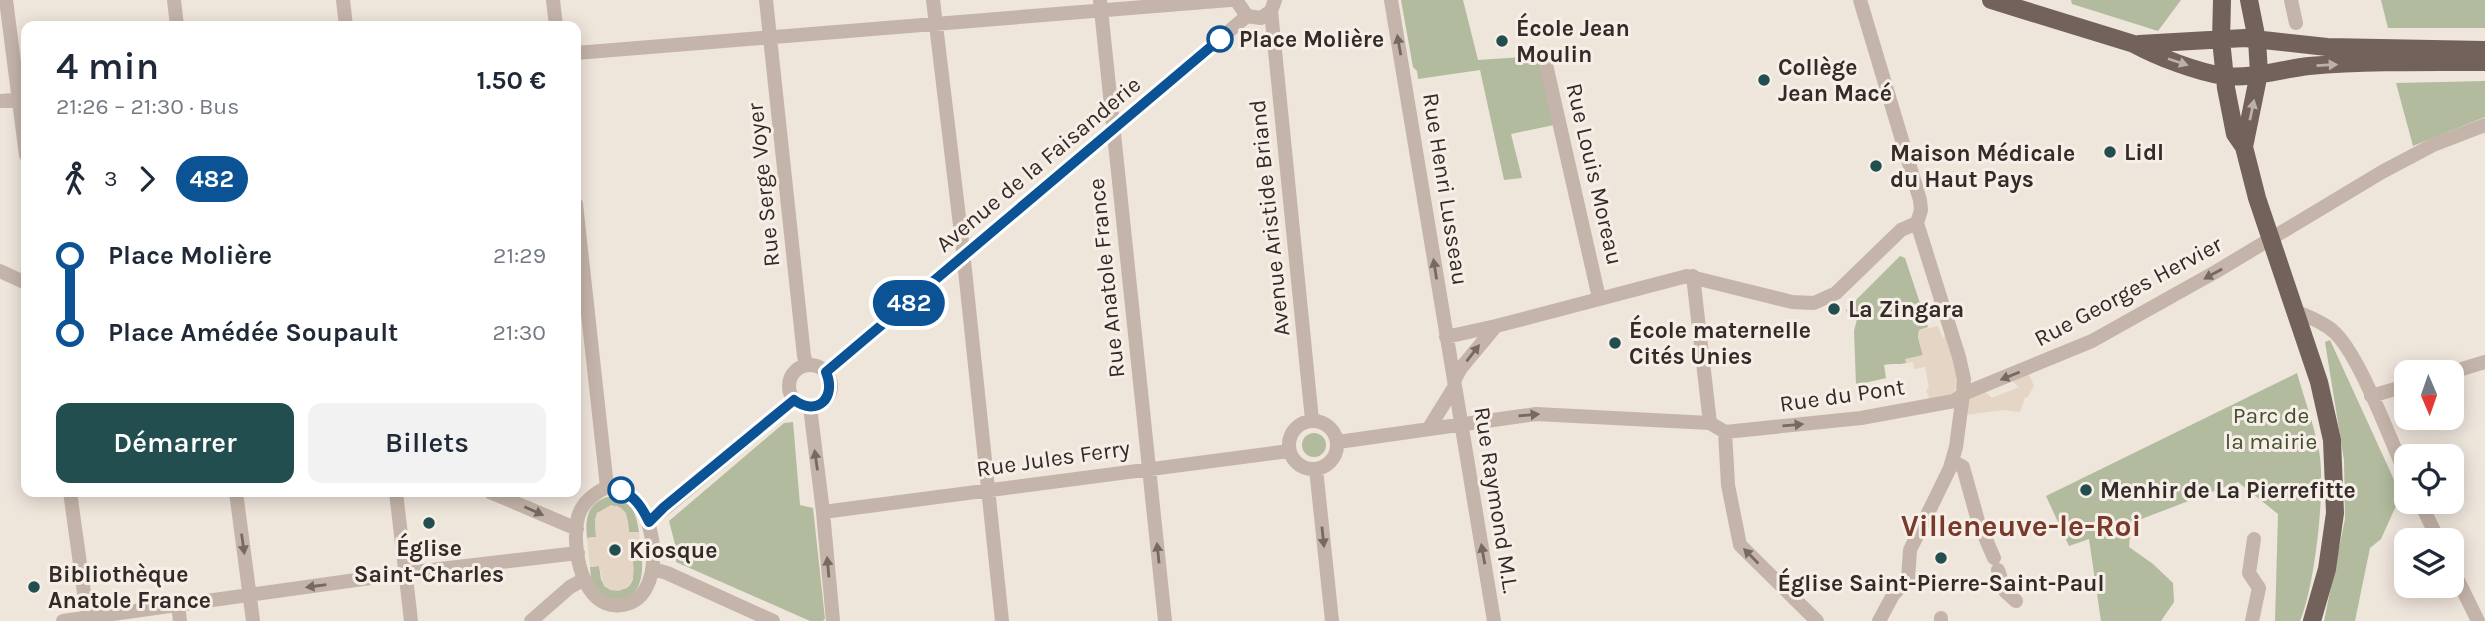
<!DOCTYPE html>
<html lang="fr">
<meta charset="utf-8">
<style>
:root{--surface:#fff;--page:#f2f2f3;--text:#1f2937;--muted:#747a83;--accent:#234e4f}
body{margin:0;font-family:Karla,sans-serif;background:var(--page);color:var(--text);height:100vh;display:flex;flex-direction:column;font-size:26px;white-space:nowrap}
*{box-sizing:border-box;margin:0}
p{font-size:23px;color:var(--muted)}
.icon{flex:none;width:38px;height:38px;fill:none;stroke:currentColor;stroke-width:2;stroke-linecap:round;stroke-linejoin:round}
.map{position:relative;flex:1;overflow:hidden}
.side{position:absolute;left:21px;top:21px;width:560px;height:476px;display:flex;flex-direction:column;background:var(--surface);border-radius:14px;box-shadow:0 4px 18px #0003}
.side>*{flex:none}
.badge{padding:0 14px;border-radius:23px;font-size:24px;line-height:46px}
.needle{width:46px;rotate:178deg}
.controls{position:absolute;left:2394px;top:360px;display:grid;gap:14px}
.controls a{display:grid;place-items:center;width:70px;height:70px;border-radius:14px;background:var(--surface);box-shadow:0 4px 18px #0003;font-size:35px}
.map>.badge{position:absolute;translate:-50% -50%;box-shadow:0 0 0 4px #fff}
.legs{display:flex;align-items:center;gap:10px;height:77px;padding:0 35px;font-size:23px}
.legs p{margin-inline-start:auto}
.headline{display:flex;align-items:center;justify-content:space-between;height:119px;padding:0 35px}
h1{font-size:38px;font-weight:600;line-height:52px}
.action{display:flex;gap:14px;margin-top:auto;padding:14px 35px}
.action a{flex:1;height:80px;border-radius:14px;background:var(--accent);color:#fff;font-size:28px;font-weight:600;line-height:80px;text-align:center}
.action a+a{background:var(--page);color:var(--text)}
ul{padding:0 35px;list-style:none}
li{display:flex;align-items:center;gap:24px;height:77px;font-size:26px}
li i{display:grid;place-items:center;width:10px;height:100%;margin:0 9px;background:currentColor}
li i::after{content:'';width:18px;height:18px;margin:-9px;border:5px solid;border-radius:50%;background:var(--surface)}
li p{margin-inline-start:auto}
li:first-child i{background:linear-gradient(#0000 50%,currentColor 0)}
li:last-child i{background:linear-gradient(currentColor 50%,#0000 0)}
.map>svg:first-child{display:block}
</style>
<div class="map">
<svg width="2485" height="621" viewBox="0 0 2485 621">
<rect width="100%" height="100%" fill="#eee5db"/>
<path fill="#b2bb9d" d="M1401,0H1463L1478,60L1538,56L1554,125L1511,134L1522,178L1504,180L1480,70L1418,79L1417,71L1413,67Z
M2071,0H2181L2158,31L2072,4Z
M2381,0H2485V28H2388Z
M2485,81V117L2413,146L2396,83Z
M1900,256L1905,258L1928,327L1919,330L1918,337L1923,356L1906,359V363C1899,365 1892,363 1884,365L1886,378L1856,385L1854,331L1857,319L1849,318L1846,310Z
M2330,340L2401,495L2381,539L2370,548L2355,621H2324L2345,519L2344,460L2325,342Z
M2297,373C2304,398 2314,425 2319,451C2326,487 2315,586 2300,621H2275L2278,514L2238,482L2131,523L2129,547L2153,564L2173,583L2174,602L2161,621H2101L2089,539L2069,546L2046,496Z
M793,422L800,505L813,508L825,619L823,621H810L676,562L675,544L669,521L784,423Z
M1302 445a12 12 0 1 1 24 0a12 12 0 1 1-24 0Z
M607,497C630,496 636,511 639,532H629C628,521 628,512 617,506L597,513L595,520L596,537L587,538C585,519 587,504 607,497Z
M642,560C643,576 640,598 618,600C614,600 606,597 601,595L591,579L590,567L599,566L601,579L605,587C631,595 635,584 633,561Z"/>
<path fill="#e4d5c4" d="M1938,326L1943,339L1946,331L1958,376L1957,386L1952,395L1930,401L1926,390L1929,388L1925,367L1914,369L1913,362L1906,363L1905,359L1923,355L1918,336L1919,330Z
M2028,373L2034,386L2027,398L2025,397L2020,412L2003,410L1965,415L1969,399L1973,396L1984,391L1992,398L2019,387L2011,380Z
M611,505L621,508L626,513L629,532H639L642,560L633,561V580L629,586L619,591L610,590L604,585L599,566L590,567L587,538L596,537L595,520L597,513Z"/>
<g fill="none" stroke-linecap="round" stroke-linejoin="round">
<path stroke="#c5b4a9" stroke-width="14" d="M6,0L26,155
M174,0L177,26
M343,0L346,26
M553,0L556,26
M766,0L804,356L807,365
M933,0L962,242L1002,621
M1100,0L1165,621
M1236,0L1247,16L1261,18L1271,11L1275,0
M1391,0L1494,621
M1860,0L1920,200L1921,210L1917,223L1959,357L1964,379L1963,394L1956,447L1950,468L1910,550L1908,579L1893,595L1879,621
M2291,0L2296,23
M1271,11L1312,420
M576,53L1230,0
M1545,60L1599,298
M0,101L26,99
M576,204L607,487
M0,271L26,283
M1693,276L1710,423
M2295,311C2308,317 2322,321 2333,331C2359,353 2390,440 2406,474
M1446,337L1496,326L1687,276L1792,302L1814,303L1836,293L1901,230L1917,223
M789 386a21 21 0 1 1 42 0a21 21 0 1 1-42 0Z
M826,372L1247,16
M2449,373L2485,362
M1454,381L1461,368L1496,326
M2371,396L2406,386
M810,407L823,512L833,621
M1289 445a24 24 0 1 1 48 0a24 24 0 1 1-48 0Z
M1429,428L1455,386
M1725,432L1861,418L1954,401L1963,394L2092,341L2217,271L2382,172L2433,145L2485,125
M1725,432L1728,485L1740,545L1817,621
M1338,442L1536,414L1710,423L1725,432
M1952,461L1963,467L1978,521L1994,558
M1316,469L1332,621
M607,487C616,489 625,490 632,496C658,518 666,599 622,605C581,611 571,545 578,517C582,502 595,493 607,487Z
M70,492L88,621
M236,492L253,621
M396,492L411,621
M490,492L577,529
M2420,502L2439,541
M823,512L1289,451
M649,522L794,400
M2452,568L2478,621
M653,569L667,573L773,621
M1998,570L2005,591L2016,601
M178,605L180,621
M1941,618V621
M63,621L406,573L578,553
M531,621L570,587L583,580
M2252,621L2259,588L2249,573L2254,539"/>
<path stroke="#73625b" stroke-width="18" d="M1991,0L2134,44C2158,57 2197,72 2224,76C2252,79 2282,69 2309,66C2368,61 2426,62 2485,62
M2222,0L2221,40L2226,88L2235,134L2244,147L2257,198L2319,382L2332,440L2335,513L2327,569L2312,621
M2139,44L2245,38L2327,47L2485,50
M2244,147L2259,73L2257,40L2249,0"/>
</g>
<defs><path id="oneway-solid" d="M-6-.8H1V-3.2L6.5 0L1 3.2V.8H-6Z" transform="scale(1.75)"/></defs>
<g fill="#756962">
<use href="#oneway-solid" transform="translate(1399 45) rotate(-100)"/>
<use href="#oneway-solid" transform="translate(1435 269) rotate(-99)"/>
<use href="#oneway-solid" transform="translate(2213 274) rotate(151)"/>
<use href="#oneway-solid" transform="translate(1473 353) rotate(-52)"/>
<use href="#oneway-solid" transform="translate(2010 376) rotate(158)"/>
<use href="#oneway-solid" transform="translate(1529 415) rotate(-5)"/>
<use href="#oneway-solid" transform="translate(1793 425) rotate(-5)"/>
<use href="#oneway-solid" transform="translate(816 460) rotate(-98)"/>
<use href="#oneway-solid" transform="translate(534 511) rotate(24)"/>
<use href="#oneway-solid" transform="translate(1323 537) rotate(84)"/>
<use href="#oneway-solid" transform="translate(243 544) rotate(82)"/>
<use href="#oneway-solid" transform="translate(1158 553) rotate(-96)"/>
<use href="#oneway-solid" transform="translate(1483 554) rotate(-100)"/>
<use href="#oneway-solid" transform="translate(1751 556) rotate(-135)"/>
<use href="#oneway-solid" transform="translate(828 567) rotate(-95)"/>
<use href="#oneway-solid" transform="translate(316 586) rotate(172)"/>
</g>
<g fill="#bcb0a8">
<use href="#oneway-solid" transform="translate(2178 62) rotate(18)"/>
<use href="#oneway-solid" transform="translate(2327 65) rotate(-3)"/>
<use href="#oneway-solid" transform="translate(2252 110) rotate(-78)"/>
</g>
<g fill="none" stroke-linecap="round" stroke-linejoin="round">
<defs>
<path id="line-1" d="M621,490C635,497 642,507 649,522L664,507L794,400C817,417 837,398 826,372L1220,39"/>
</defs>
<use href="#line-1" stroke="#fff" stroke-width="16"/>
<use href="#line-1" stroke="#0b5394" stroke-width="10"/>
</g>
<g fill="#fff" stroke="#0b5394" stroke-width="3.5">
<circle cx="1220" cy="39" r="12"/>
<circle cx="621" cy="490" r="12"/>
</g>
<g fill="#234e4f" stroke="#f7efe7" stroke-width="2.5">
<circle cx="1502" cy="41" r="7"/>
<circle cx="1764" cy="80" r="7"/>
<circle cx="2110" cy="152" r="7"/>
<circle cx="1876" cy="166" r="7"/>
<circle cx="1834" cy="309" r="7"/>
<circle cx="1615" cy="343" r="7"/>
<circle cx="2086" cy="490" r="7"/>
<circle cx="429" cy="523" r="7"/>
<circle cx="615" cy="550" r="7"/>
<circle cx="1941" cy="558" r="7"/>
<circle cx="34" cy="587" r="7"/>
</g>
<g text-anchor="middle" stroke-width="6" stroke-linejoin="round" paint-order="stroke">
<g font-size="23" font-weight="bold" fill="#332b28" stroke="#f7efe7" text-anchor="start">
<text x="1516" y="36">École Jean<tspan x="1516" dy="26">Moulin</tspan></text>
<text x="1778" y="75">Collège<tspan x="1778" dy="26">Jean Macé</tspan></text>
<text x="2124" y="160">Lidl</text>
<text x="1890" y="161">Maison Médicale<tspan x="1890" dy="26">du Haut Pays</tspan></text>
<text x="1848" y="317">La Zingara</text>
<text x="1629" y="338">École maternelle<tspan x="1629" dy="26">Cités Unies</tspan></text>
<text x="2100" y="498">Menhir de La Pierrefitte</text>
<text x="429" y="556" text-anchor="middle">Église<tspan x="429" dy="26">Saint-Charles</tspan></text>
<text x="629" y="558">Kiosque</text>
<text x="48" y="582">Bibliothèque<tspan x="48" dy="26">Anatole France</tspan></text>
<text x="1941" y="591" text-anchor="middle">Église Saint-Pierre-Saint-Paul</text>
</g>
<g font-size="23" font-weight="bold" fill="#332b28" stroke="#f7efe7" text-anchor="start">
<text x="1239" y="47">Place Molière</text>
</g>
<g font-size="23" fill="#332b28" stroke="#f7efe7">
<text transform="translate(1038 164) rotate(-40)" y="8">Avenue de la Faisanderie</text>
<text transform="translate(1595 174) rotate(77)" y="8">Rue Louis Moreau</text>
<text transform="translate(763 185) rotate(-96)" y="8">Rue Serge Voyer</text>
<text transform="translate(1446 189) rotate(81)" y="8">Rue Henri Lusseau</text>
<text transform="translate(1269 218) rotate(-96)" y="8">Avenue Aristide Briand</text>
<text transform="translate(1106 278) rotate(-96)" y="8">Rue Anatole France</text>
<text transform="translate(2128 291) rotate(-28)" y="8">Rue Georges Hervier</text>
<text transform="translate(1842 395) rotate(-8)" y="8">Rue du Pont</text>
<text transform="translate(1053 458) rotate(-8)" y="8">Rue Jules Ferry</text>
<text transform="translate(1497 500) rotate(81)" y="8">Rue Raymond M.L.</text>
</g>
<g font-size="23" fill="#444e2f" stroke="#f7efe7">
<text x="2271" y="423">Parc de<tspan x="2271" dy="26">la mairie</tspan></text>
</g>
<g font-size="30" font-weight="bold" fill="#783a2b" stroke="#f7efe7">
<text x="2021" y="536">Villeneuve-le-Roi</text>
</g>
</g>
</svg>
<div class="controls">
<a><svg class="needle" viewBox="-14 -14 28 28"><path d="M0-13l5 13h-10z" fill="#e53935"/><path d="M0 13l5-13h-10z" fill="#747a83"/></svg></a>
<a><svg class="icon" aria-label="locate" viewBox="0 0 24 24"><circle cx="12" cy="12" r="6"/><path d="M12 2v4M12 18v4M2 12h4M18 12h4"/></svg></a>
<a><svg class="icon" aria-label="layers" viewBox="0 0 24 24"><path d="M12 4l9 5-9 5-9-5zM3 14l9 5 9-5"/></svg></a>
</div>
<b class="badge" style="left:909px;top:303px;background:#0b5394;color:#fff">482</b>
<section class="side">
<div class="headline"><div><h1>4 min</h1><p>21:26 – 21:30 · Bus</p></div><b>1.50 €</b></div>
<div class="legs"><svg class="icon" aria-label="walk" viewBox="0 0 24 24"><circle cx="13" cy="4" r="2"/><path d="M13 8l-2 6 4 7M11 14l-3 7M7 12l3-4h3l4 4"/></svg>3<svg class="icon" aria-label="forward" viewBox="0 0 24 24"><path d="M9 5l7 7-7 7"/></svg><b class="badge" style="background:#0b5394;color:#fff">482</b></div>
<ul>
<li><i style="color:#0b5394"></i><b>Place Molière</b><p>21:29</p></li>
<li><i style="color:#0b5394"></i><b>Place Amédée Soupault</b><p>21:30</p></li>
</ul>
<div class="action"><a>Démarrer</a><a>Billets</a></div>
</section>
</div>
